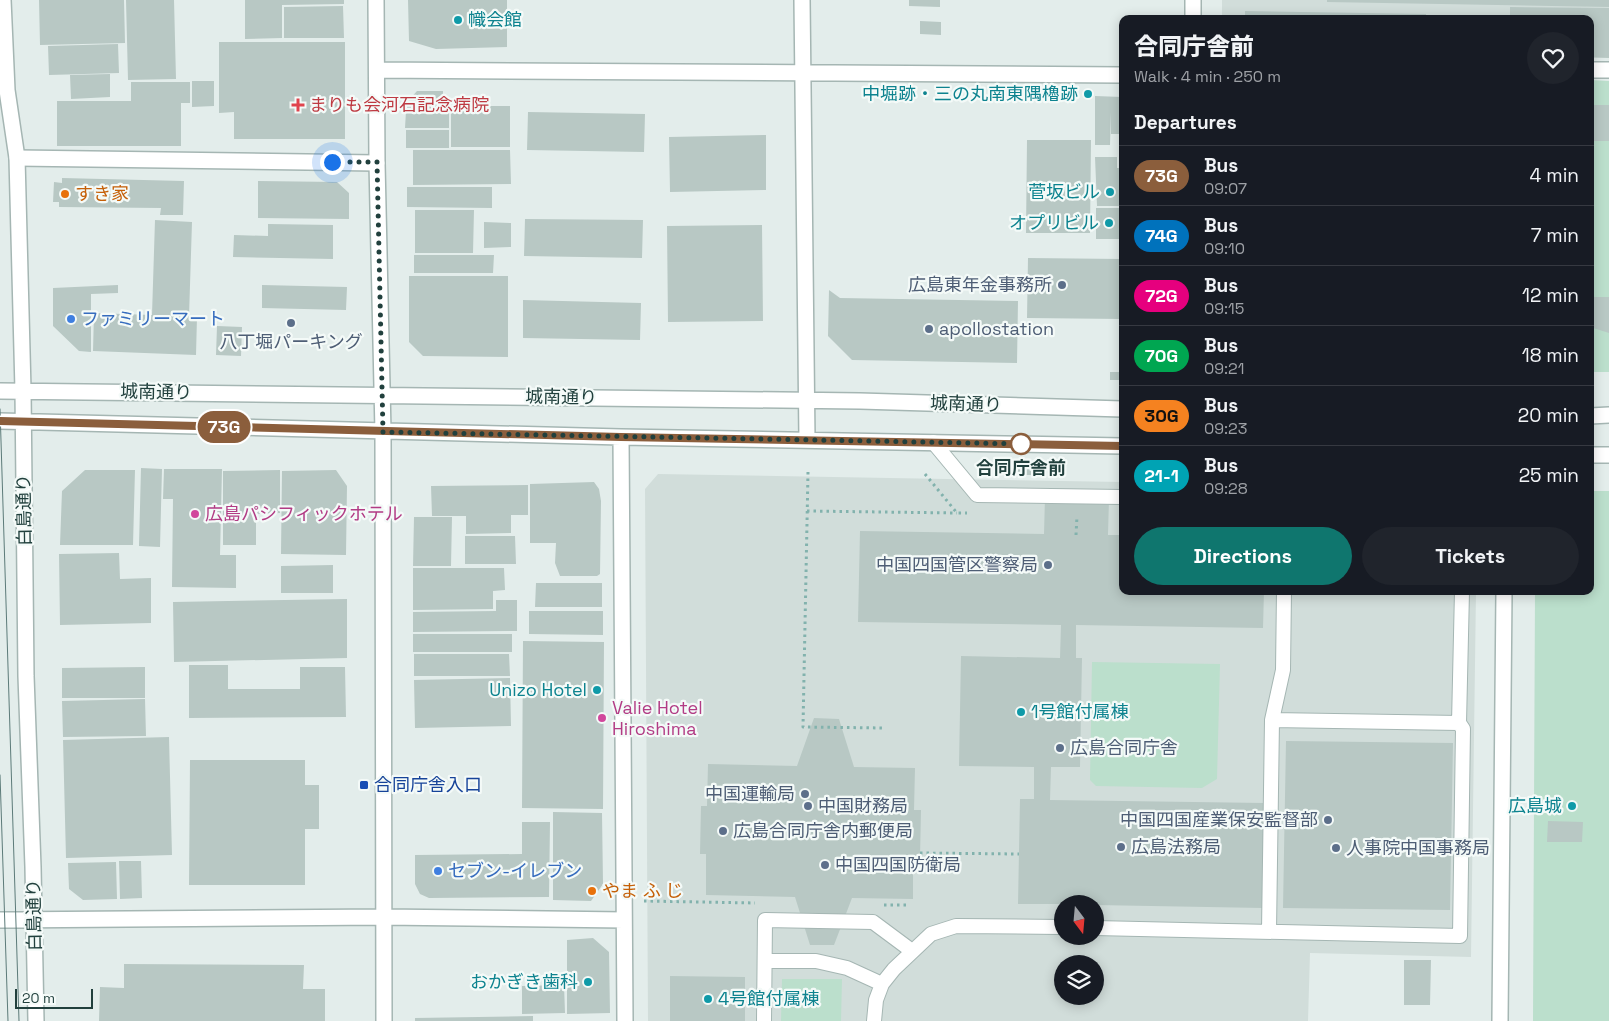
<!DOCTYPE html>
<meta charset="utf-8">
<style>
:root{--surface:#171b24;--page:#20242c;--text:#f1f3f6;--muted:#9ea1a6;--line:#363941;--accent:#0f766e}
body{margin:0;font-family:"Space Grotesk","Noto Sans JP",sans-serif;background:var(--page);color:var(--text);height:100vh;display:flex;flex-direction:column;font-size:19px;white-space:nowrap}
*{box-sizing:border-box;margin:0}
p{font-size:16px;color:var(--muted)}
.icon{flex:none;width:28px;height:28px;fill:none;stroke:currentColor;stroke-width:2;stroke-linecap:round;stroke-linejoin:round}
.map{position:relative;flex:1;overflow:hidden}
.details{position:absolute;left:1119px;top:15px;width:475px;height:580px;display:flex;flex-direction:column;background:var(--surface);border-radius:10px;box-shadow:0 2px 12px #0003}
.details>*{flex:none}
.badge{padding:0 10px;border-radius:16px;font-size:18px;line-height:32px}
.needle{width:32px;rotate:164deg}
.tools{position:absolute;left:1054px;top:895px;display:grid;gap:10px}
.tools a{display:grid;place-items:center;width:50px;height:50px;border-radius:50%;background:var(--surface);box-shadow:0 2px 12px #0003;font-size:25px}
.scale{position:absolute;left:15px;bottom:12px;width:78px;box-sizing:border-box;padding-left:5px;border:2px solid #21403d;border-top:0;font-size:14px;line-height:18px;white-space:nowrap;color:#21403d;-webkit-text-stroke:4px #f4faf8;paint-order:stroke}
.you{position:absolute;width:25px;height:25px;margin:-12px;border:4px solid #fff;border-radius:50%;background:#1a73e8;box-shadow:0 0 0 8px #1a73e833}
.map>.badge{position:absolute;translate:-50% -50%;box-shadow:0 0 0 2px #fff}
h2{padding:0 15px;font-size:19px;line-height:45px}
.round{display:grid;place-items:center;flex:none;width:52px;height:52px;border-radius:26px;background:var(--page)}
.head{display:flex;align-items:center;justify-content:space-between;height:85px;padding:0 15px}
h1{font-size:24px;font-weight:800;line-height:38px}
.action{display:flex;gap:10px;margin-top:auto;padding:10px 15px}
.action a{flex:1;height:58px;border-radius:30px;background:var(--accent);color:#fff;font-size:20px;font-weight:800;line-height:58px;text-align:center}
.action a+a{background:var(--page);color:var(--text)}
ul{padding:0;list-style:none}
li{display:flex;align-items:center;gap:15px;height:60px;padding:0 15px;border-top:1px solid var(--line)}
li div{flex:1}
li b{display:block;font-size:19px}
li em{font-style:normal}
li .badge{min-width:55px;font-weight:700;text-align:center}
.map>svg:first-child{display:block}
</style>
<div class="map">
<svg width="1609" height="1021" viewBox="0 0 1609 1021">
<rect width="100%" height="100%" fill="#e3edeb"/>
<path fill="#d1ddda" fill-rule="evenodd" d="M1222,0H1609V58H1590V19H1222Z
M658,474L1122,482V591H1476L1471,957L1310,953L1308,1021H648L645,489ZM1062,904H1095V936H1062ZM1062,964H1095V996H1062Z"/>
<path fill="#bbdfcc" d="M1590,80L1609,81V372H1590Z
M1590,491H1609V1021H1533L1535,591H1590Z
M1092,662L1220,664L1217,779L1202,788L1096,786L1090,780Z
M782,979H842L841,1021H781Z"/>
<path fill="#b8c8c4" d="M39,0H124L125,43L40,45Z
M126,0H174L176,79L128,80Z
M245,0H344V4L282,5V38L245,39Z
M408,0H507V47L436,49L409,41Z
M909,0H940V7L909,6Z
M1327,0H1609V7L1327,2Z
M343,6L344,38H284V7Z
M1510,7L1609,8V58L1590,57V19H1510Z
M1245,11L1426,14V19H1245Z
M920,21L941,22V35L920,34Z
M219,42H345V139H234V112L219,113Z
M118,44L119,73L49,75L48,46Z
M110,74V97L71,99L70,75Z
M192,81H214V106L192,107Z
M131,82H190V103H181V146H57V101H131Z
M417,91H443V111L406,110V103Z
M1095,96L1122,97V134H1111V112L1110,145H1095Z
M1590,105H1609V141H1590Z
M451,106H510V147H451Z
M406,111L449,112V128H405Z
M528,112L645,114L644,152L527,150Z
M406,130H449V148H406Z
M766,135V190L670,192L669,137Z
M1027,140H1091L1090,233H1026Z
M413,150H510L511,184L413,185Z
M1095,157H1117V168H1122V206H1097Z
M62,178L184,181L183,215H160L161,208L59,207V202H53L54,182L62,183Z
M258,181L337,182L349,193V219L258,218Z
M407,187H492V208L407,207Z
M1096,208H1122V239H1096Z
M415,210H474L473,253H415Z
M525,219L643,220L642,258L524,256Z
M155,220L192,222L189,317H197L196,355L93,351L94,313L152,315Z
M484,222L511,223V247L484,248Z
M268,224L333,225V259L233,257L234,235L268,236Z
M762,225L763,321L668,322L667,226Z
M414,255H494L493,273H414Z
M1028,258L1122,259V319L1027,318Z
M409,276H508V357L423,356L409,342Z
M118,285V293L91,294V352L79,351L53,326V288Z
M262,285L347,287L346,310L262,308Z
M829,290L840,298L1018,301L1017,363L852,360L828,336Z
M1590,297H1609V333L1590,327Z
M523,300L641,303L640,340L523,338Z
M217,326L242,327L241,356L216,355Z
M1110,372H1122V380H1110Z
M141,468L162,469L160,547L139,546Z
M1016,468H1031V475H1015Z
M164,469H222L220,555H236V588L172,587L173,499H163Z
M85,470H135L133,545H60L62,491Z
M280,470V513L256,514V545H223V471Z
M336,470L347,486L346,555L281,554L282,471Z
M594,482L599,489L601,501L600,574L597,576H560L555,563L556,543H530V484Z
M528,485V515H511V533L466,534V516H432L431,486Z
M1045,497L1109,498L1108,535H1122V591H1264L1263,628L1076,625V658H1082L1080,767H1051L1050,800L1265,803L1263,908L1095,905V904H1018L1020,799H1034V767L959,766L961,656L1060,658L1061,625L858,622L860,531L1044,534Z
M414,517H452L451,566H413Z
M465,536H515L516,564H465Z
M119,553L120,579L151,578V623L60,625L59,554Z
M333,565V593H281V566Z
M413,568H504L505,590L493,591V609L413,610Z
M536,583H602V607H535Z
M347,599V658L174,662L173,602Z
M496,600H517V631L413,632V612L496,611Z
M529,611H603V635L529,634Z
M413,634H512V652H413Z
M523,641L604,642L603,809L522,808Z
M414,654H509L510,676H414Z
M189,665H228V689H300V667H345L346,717L189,718Z
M145,667V698H62V668Z
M510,678L511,726L415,728L414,680Z
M145,699L146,736L63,737L62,701Z
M814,718L839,719L854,767L915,768L914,810H921L920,858H913V899L852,898L834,945H810L795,897L706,895V854H700L701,806H707L708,764L797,766Z
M169,737L172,855L66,858L63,740Z
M1286,741L1453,743L1450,910L1283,908Z
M190,760H305V785H319V829H305V885H189Z
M553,812L602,813L603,884L591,901L553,900Z
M1548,821L1583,822L1582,842H1547Z
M522,822H550L549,897L429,898L420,894L415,884V855L522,854Z
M119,861H141L142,898L120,899Z
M116,862L117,899L83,900L69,889L68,863Z
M593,938L609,952L610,1013L567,1014V940Z
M1404,960H1431L1430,1005H1404Z
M124,964L304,965L303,989H325V1021H99L100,987L124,988Z
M670,976L745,977V1021H670Z
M564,985L565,1013L522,1014V986Z
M533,1016V1021H415V1018Z"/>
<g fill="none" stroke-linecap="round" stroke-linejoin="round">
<defs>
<path id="service" d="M933,442L977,495L1122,497
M1272,720L1459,723
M1095,928L1460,936L1463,729L1459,723L1462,591
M1269,931L1272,720L1283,670L1284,591
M765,961H816L847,968L882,984
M764,1021L765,920L873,922L912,951
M874,1021L876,1000L882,984L894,969L931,934L956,926L1062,927"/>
<path id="minor" d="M1590,70H1609
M17,158L377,163"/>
<path id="tertiary" d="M3,0L7,90L17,158L23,390L26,676L33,867L36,1021
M376,0L377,163L383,432L384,1021
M802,0L807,440
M1193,19V0
M377,70L1122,75
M0,391L860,401L1122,409
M1590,416L1609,415
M0,421L621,437L1122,446
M621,437L625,1021
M1590,455H1609
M0,920L383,917L624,920
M1500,1021L1504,591"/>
</defs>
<use href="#service" stroke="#a5b6b3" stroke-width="16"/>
<use href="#minor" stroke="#a5b6b3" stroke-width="18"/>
<use href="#tertiary" stroke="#a5b6b3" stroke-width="18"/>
<path stroke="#82b2ad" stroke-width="3" stroke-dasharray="2.5 4" stroke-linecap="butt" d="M808,472L803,727L885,728
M925,474L957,513H967
M807,511L957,513
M1076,535L1077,516
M920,853L1019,854
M644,901L755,903
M884,905H908"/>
<use href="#service" stroke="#fff" stroke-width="14"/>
<use href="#minor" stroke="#fff" stroke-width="15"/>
<use href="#tertiary" stroke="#fff" stroke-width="15"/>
<path stroke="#5c7b79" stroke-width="1" d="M0,409L19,1021
M0,775L8,1021"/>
</g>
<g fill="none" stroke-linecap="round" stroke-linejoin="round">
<defs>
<path id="line" d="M0,421L621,437L1122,446"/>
</defs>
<use href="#line" stroke="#fff" stroke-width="11"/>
<use href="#line" stroke="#8b5e3c" stroke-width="8"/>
<path stroke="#21403d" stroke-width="5" stroke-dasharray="0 9" d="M332,162H377L383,432L1028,444H1021"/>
</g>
<g fill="#0f9aa8" stroke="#f4faf8" stroke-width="2">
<circle cx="458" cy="20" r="5"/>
<circle cx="1088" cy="94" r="5"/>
<circle cx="1110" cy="192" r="5"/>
<circle cx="1109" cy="223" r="5"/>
<circle cx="597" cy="690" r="5"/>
<circle cx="1021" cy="712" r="5"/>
<circle cx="1572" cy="806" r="5"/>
<circle cx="588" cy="982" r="5"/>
<circle cx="708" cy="999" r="5"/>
</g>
<path fill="#e0444e" stroke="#f4faf8" stroke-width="2" d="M295.5 97.5h5v5h5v5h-5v5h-5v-5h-5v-5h5z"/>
<g fill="#e8710a" stroke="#f4faf8" stroke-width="2">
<circle cx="65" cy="194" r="5"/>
<circle cx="592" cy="891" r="5"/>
</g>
<g fill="#5c6f8a" stroke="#f4faf8" stroke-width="2">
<circle cx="1062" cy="285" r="5"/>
<circle cx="291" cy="323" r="5"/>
<circle cx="929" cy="329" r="5"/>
<circle cx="1048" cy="565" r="5"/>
<circle cx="1060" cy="748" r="5"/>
<circle cx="805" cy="794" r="5"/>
<circle cx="808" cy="806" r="5"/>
<circle cx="1328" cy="820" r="5"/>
<circle cx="723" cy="831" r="5"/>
<circle cx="1121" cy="847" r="5"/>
<circle cx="1336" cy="848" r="5"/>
<circle cx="825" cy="865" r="5"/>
</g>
<g fill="#3f7fe0" stroke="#f4faf8" stroke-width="2">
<circle cx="71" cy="319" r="5"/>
<circle cx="438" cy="871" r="5"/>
</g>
<circle fill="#fff" stroke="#8b5e3c" stroke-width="2.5" cx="1021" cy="444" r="10"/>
<g fill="#d1479c" stroke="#f4faf8" stroke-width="2">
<circle cx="195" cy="514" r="5"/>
<circle cx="602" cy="718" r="5"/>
</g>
<rect fill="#1a4fb4" stroke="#f4faf8" stroke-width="2" x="359" y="780" width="10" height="10" rx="2.5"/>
<g text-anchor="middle" stroke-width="4.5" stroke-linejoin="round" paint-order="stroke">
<g font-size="18" fill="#0d838f" stroke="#f4faf8" text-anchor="end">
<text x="468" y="26" text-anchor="start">幟会館</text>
<text x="1078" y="100">中堀跡・三の丸南東隅櫓跡</text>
<text x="1100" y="198">菅坂ビル</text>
<text x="1099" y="229">オプリビル</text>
<text x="587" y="696">Unizo Hotel</text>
<text x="1031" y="718" text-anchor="start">1号館付属棟</text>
<text x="1562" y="812">広島城</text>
<text x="578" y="988">おかぎき歯科</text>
<text x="718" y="1005" text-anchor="start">4号館付属棟</text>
</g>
<g font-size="18" fill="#be3a42" stroke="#f4faf8" text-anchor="start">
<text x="309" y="111">まりも会河石記念病院</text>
</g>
<g font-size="18" fill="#c56008" stroke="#f4faf8" text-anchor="start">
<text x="75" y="200">すき家</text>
<text x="602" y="897">やま ふ じ</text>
</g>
<g font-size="18" fill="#4e5e75" stroke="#f4faf8" text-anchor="start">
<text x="1052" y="291" text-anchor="end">広島東年金事務所</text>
<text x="939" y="335">apollostation</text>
<text x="291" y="348" text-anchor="middle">八丁堀パーキング</text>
<text x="1038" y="571" text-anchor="end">中国四国管区警察局</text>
<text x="1070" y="754">広島合同庁舎</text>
<text x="795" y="800" text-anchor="end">中国運輸局</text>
<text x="818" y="812">中国財務局</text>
<text x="1318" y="826" text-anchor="end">中国四国産業保安監督部</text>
<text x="733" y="837">広島合同庁舎内郵便局</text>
<text x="1131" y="853">広島法務局</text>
<text x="1346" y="854">人事院中国事務局</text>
<text x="835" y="871">中国四国防衛局</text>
</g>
<g font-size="18" fill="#366cbe" stroke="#f4faf8" text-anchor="start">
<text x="81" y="325">ファミリーマート</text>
<text x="448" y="877">セブン-イレブン</text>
</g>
<g font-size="18" fill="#21403d" stroke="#f4faf8">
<text transform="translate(156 392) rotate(1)" y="6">城南通り</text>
<text transform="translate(561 397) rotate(1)" y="6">城南通り</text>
<text transform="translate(966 404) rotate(2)" y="6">城南通り</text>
<text transform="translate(24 510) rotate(-91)" y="6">白島通り</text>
<text transform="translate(34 915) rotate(-91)" y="6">白島通り</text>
</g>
<g font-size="18" font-weight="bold" fill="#21403d" stroke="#f4faf8">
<text x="1021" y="474">合同庁舎前</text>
</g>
<g font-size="18" fill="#b23c85" stroke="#f4faf8" text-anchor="start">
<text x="205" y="520">広島パシフィックホテル</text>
<text x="612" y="714">Valie Hotel<tspan x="612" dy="21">Hiroshima</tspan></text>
</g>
<g font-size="18" fill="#164399" stroke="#f4faf8" text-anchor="start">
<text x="374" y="791">合同庁舎入口</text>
</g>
</g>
</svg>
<div class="tools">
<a><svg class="needle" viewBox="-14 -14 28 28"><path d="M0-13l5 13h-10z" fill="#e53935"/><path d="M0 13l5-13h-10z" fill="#9ea1a6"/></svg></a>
<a><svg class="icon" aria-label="layers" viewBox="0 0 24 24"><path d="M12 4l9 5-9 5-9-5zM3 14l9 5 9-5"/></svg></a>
</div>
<div class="scale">20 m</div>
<div class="you" style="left:332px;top:162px"></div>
<b class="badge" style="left:224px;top:427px;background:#8b5e3c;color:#fff">73G</b>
<section class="details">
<div class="head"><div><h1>合同庁舎前</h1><p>Walk · 4 min · 250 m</p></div><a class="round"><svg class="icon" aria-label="heart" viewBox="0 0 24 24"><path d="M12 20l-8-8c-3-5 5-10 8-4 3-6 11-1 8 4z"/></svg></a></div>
<h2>Departures</h2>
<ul>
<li><span class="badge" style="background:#8b5e3c;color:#fff">73G</span><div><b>Bus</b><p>09:07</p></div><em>4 min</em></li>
<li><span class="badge" style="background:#0072bc;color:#fff">74G</span><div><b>Bus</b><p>09:10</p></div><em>7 min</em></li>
<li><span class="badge" style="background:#e6007e;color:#fff">72G</span><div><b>Bus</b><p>09:15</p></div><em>12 min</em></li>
<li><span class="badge" style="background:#00a651;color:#fff">70G</span><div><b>Bus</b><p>09:21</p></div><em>18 min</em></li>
<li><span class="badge" style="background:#f58220;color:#111">30G</span><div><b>Bus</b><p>09:23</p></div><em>20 min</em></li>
<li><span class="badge" style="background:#00a3b4;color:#fff">21-1</span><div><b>Bus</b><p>09:28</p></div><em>25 min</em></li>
</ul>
<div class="action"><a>Directions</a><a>Tickets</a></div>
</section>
</div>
